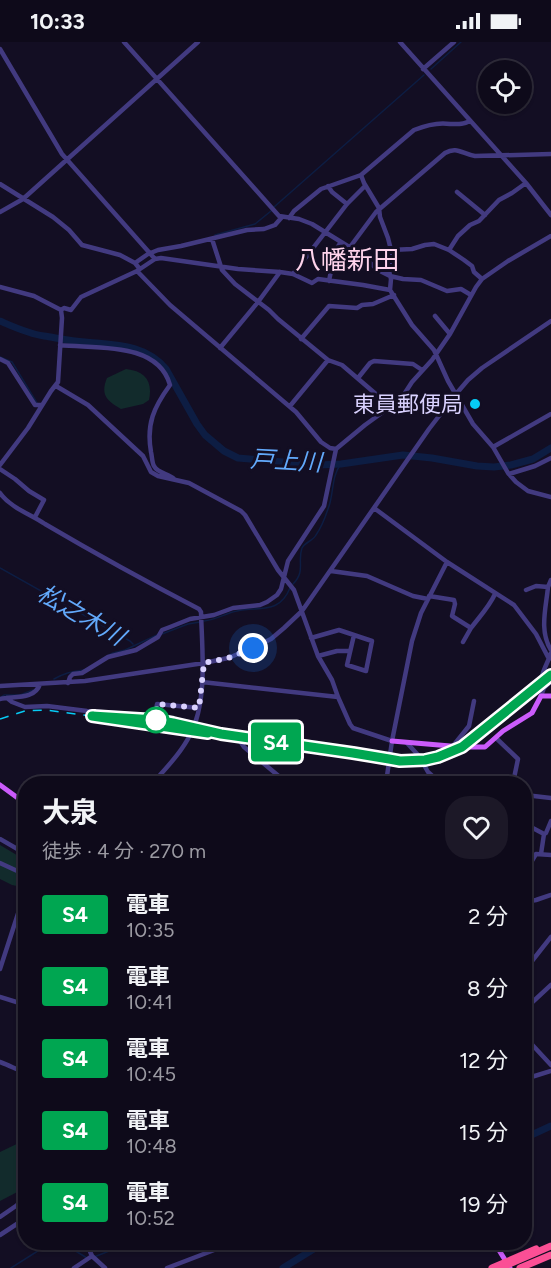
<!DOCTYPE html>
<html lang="ja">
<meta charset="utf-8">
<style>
:root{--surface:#0e0a1a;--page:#1c1827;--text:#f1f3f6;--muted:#9b9aa2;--line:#2e2b39}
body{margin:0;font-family:Figtree,"Noto Sans JP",sans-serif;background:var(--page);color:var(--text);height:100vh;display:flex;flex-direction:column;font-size:22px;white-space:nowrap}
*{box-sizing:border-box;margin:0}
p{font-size:20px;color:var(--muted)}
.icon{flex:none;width:33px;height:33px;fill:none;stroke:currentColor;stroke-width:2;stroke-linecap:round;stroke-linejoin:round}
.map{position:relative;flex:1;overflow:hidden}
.drawer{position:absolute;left:18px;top:734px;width:514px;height:474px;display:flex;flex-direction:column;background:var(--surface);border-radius:24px;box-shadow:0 2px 4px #0004,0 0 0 2px var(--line)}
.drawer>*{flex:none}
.badge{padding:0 12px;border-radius:4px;font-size:21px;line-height:39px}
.tools{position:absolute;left:478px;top:18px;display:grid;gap:12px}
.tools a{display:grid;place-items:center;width:54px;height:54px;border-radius:50%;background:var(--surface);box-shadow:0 2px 4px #0004,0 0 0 2px var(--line);font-size:30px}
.you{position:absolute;width:30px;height:30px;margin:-15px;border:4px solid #fff;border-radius:50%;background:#1a73e8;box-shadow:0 0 0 9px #1a73e833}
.map>.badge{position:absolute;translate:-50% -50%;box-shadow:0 0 0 3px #fff}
.round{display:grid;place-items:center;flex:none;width:63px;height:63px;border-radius:24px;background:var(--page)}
.headline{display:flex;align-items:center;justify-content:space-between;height:102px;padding:0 24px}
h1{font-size:28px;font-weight:700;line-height:45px}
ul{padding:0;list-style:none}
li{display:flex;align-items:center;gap:18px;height:72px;padding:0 24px}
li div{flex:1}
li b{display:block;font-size:22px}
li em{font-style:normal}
li .badge{min-width:66px;font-weight:700;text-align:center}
.status{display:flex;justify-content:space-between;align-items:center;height:42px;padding:0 30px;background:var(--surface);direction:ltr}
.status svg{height:16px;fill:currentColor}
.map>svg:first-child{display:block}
</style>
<div class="status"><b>10:33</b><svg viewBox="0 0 49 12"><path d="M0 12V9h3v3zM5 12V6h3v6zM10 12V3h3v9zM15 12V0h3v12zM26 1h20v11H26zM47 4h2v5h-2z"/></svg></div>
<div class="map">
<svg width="551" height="1226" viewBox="0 0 551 1226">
<rect width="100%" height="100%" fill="#130e23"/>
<path fill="#122b2c" d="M126,327C145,329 153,339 149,358L143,362L121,367C107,359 100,353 107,336Z
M0,803L25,818V843L22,845L12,843L0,837Z
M25,1098V1146L0,1159V1110Z"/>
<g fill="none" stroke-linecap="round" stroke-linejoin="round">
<path stroke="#0d1d43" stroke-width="1.5" d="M431,27L461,0
M274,165L424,33
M215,193L255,182L271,169
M0,315L12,320L37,361
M0,526L130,599L133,602
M293,542C306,529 297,520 302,506C305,500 313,499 316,493C321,486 325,476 328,467C334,453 331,434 341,422
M204,579C216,578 226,571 237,569C259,564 279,573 290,546
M162,592L188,582L200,580
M109,613L113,611L125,608L157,593
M54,637C64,631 73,629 84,628
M1,655L4,653H20L33,648
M61,1200L87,1216
M94,1215L132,1200
M11,1226L52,1200"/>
<path stroke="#0d1d43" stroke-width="7" d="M0,279C14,285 29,292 44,294C57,296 71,299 85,300C115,303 145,302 166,327L197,382L205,393L224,409L238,416L318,423L341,422L403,413L432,416L477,424L494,425L511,423L533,417L551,406
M525,1096L551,1084
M283,1226L325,1200"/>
<path stroke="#423a80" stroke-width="4.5" d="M124,0L279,174L299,177L312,182L359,211L378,228L390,234L403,237L421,238L447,249L461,247L471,253
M400,0L526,141L551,173
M0,7L62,112L155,217
M423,27L454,0
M361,133L364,141L379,166L380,175L388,196L391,208L389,229L391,237L390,248L412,283L434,308L448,339L473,382L493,405L508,431L516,440L528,449L551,455
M0,142L53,175L69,188L82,203L120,213L135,221L139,226
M328,144L332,150L347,162
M457,150L485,173
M0,170L23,157L198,0
M289,176L294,169L321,147L361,133L414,88C424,84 439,80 450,82C458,82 462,83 470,79
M212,197L222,228L235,242L269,268L278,277L328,318L342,323L391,365
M350,205L376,170L445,111C457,104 462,112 475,114L551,112
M391,208L412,207L425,203L434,202L449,208L464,218L472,224L474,230L482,237
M449,208L458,194L470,183L479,179L499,158L512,151L526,141
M135,221L148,212L158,208L181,204L247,188L264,187L275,183L282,175
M137,229L170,263L296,370L321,400L330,406L336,407
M293,232L347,162L365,144
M329,239L335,209L341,200
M0,245L34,254L61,268L64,266L71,268L81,255L137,229L155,217L161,216L238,227L280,230L293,232L312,241L318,237L363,243L390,248
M435,274L450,292
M301,297L329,264L357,266L362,263L373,262L394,253
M60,303C95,307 158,299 170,343C154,365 146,382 151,410C152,414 152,421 154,424C158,432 169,431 174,437
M220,306L258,260L280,230
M0,317L8,321L35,363H42
M358,336L370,321L374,319L413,322L422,328
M56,344L88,363L143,414L151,430L158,434L189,441L241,469L245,473L278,528L294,548L318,614L332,638L338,655L350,682L353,686L392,699
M290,364L328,318
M493,405L551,372
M0,423L28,386L51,349L58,340L62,276L61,268
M0,427L15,437L29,449L44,458L35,475
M509,432L535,424L551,416
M0,451C11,466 30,472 45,482C96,512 147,540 199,567L201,570C202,608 208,659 190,693C181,711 166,726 153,741
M374,466L447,520L514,563L536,592L549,617
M331,529L367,534L413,554L428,557
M551,538L548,545C546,566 539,589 551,608
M526,548L536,544L548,545
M429,554L454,558L455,562L452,574L471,586C480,574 489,565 495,552
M311,596L339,588L372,599L366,629L347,623L354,593
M463,600L471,586
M318,614L337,609H350
M202,640L338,655
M68,641L70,635L73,632L82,631L108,615L136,608L158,595L162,588L170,585L190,577L214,573L233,566L260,563L267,560L277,553L281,547L288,519L324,464L336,407L365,383L401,357L412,340L432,318L450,292L476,245L482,237L508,219L551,194
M0,644L85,639L204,621L228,616L253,606L271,597L284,586L302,569L429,387L456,352L468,338L482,326L551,279
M544,646C538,633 547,624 551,611
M541,654L544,646L551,639
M7,656L12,660L25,665L47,664L87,669L155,674L157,662L199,666
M0,657C13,654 35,658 40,642
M191,691L389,720
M496,696L518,717L513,741
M240,699L244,705L287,741
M407,701L419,714L428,730L440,741
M453,704L469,684L474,659
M386,741L392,699L412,599L421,571L447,520
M454,741L462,740L472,741
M525,753L551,756
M525,778L529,784L544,792L541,812
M544,792L546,791L551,779
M0,797L26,812
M525,819L530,822L536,812L551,813
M0,821L26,833
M525,860L536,858L551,853
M525,925L532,919L551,895
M0,927L26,847
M0,955L26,963
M525,967L551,943
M525,995L551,1023
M0,1020C9,1023 17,1028 26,1031
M525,1037L551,1029
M17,1163L26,1172
M0,1175L26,1157
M0,1193L26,1176
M86,1200L92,1214L105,1226
M74,1226L92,1214
M167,1226L235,1200"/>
<path stroke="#cb5bfb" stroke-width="5" d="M392,699L462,705H485L503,689L532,671L541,654H551
M0,743L26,762
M494,1200L510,1226"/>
<path stroke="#fb4f95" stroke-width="7" d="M492,1226L536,1207
M520,1226L551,1213"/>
<path stroke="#06cbf5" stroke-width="1.5" stroke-dasharray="9 8" stroke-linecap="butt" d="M0,677L25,669L45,668L92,674L156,678L194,685L221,692L353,711L389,717L425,718L438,715L462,705L551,633"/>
<path stroke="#fb4f95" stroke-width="7" d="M500,1226L551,1204"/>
</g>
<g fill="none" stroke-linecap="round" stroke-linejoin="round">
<defs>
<path id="line" d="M208,691L92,674L156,678L173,681L221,692L353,711L389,717L400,719L425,718L438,715L462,705L551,633"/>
</defs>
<use href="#line" stroke="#fff" stroke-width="14"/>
<use href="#line" stroke="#00a651" stroke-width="9"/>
<path stroke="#d9d1fe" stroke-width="6" stroke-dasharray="0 10.8" d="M156,678L157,662L199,666L204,621L228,616L253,606"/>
</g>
<circle fill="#06cbf5" stroke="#130e23" stroke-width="2" cx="475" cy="362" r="6"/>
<circle fill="#fff" stroke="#00a651" stroke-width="3" cx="156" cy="678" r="12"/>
<g text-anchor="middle" stroke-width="6" stroke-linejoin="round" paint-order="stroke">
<g font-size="22" fill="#d9d1fe" stroke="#130e23" text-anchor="end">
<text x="463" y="370">東員郵便局</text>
</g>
<g font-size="24" font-style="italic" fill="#62a9fb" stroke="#130e23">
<text transform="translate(286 419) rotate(3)" y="8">戸上川</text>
<text transform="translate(81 573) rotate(30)" y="8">松之木川</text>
</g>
<g font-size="26" fill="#fed3eb" stroke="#130e23">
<text x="347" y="227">八幡新田</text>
</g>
</g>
</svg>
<div class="tools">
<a><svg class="icon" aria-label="locate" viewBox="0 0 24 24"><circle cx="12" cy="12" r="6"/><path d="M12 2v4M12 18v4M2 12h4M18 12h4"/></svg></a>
</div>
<div class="you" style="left:253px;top:606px"></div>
<b class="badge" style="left:276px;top:700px;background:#00a651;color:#fff">S4</b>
<section class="drawer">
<div class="headline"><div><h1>大泉</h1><p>徒歩 · 4 分 · 270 m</p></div><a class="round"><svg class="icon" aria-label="heart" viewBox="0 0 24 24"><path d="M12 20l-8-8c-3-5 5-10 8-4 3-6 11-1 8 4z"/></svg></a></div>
<ul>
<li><span class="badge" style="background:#00a651;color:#fff">S4</span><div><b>電車</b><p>10:35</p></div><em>2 分</em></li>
<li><span class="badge" style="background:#00a651;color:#fff">S4</span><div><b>電車</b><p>10:41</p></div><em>8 分</em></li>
<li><span class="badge" style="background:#00a651;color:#fff">S4</span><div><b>電車</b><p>10:45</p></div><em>12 分</em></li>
<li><span class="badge" style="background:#00a651;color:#fff">S4</span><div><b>電車</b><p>10:48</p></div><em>15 分</em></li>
<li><span class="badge" style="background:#00a651;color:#fff">S4</span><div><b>電車</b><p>10:52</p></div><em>19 分</em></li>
</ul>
</section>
</div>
